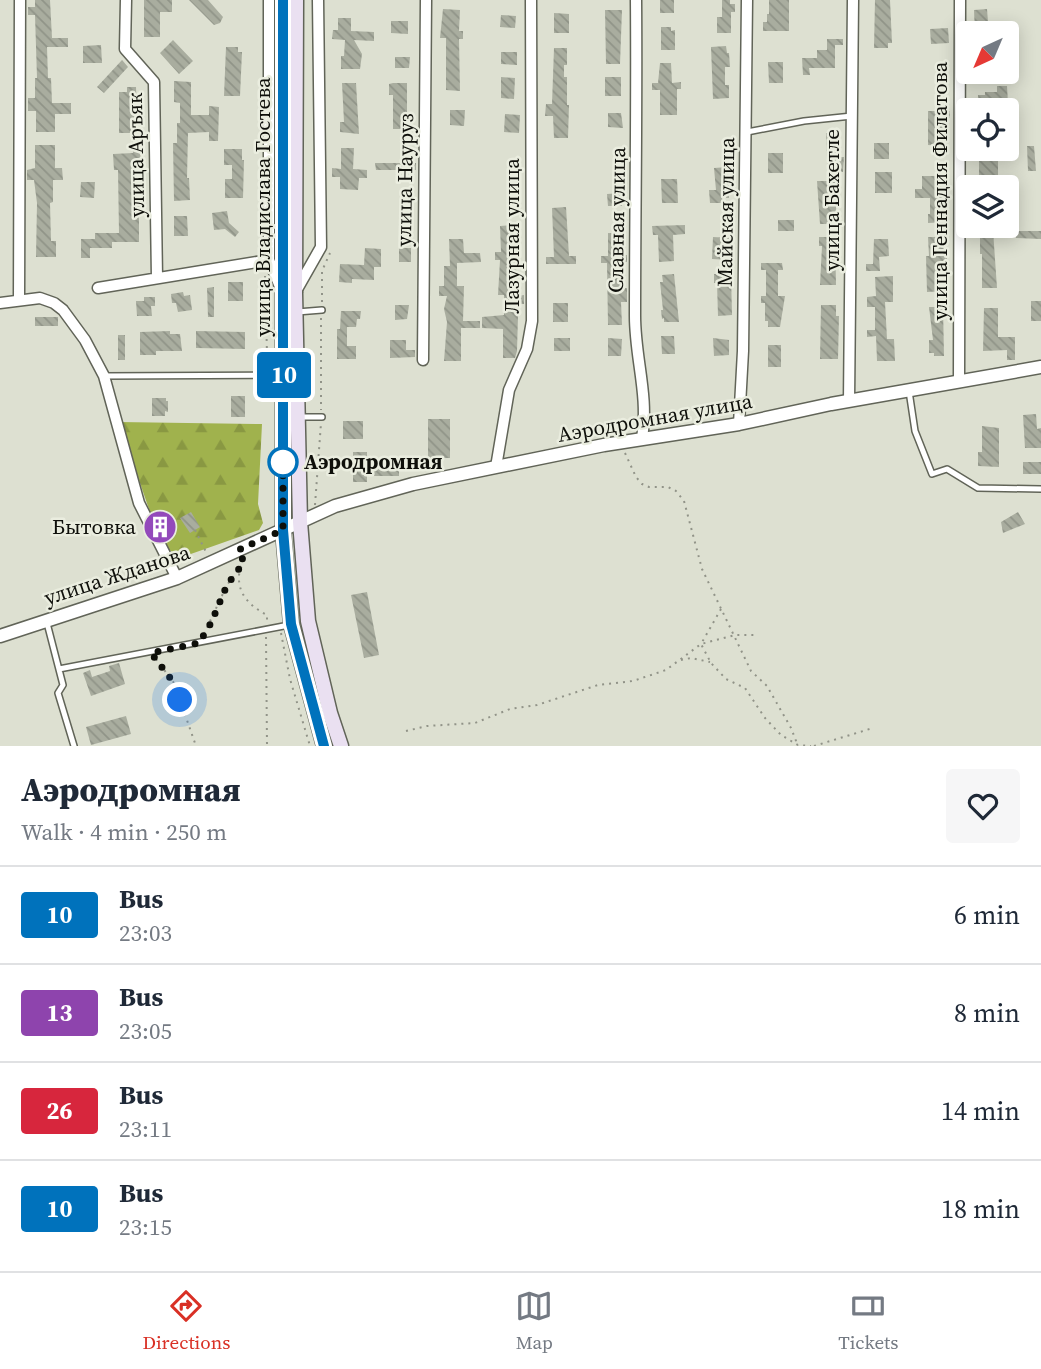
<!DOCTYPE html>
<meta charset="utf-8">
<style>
:root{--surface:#fff;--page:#f6f6f7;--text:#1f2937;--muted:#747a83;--line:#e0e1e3;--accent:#d93025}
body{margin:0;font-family:"Source Serif 4",serif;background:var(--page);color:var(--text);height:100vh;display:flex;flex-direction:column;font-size:26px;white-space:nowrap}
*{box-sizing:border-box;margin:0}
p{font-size:23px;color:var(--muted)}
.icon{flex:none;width:38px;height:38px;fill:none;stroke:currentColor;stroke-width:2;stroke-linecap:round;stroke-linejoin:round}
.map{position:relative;height:746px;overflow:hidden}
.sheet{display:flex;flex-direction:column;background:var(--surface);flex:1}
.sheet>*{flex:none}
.badge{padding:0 14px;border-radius:5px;font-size:24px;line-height:46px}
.needle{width:46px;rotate:224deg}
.fabs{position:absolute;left:956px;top:21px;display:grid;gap:14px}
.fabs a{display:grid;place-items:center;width:63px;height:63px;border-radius:7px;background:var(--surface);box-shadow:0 4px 18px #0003;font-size:35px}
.you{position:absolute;width:35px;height:35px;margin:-18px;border:5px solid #fff;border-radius:50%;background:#1a73e8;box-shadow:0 0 0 10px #1a73e833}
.map>.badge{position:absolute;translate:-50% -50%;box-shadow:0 0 0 4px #fff}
.round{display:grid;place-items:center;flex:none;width:74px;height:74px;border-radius:7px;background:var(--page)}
.summary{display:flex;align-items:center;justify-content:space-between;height:119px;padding:0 21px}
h1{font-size:33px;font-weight:800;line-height:52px}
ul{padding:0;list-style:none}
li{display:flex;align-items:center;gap:21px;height:98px;padding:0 21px;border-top:2px solid var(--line)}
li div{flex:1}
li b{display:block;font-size:26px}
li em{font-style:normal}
li .badge{min-width:77px;font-weight:700;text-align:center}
.dock{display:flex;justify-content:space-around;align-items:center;height:98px;border-top:2px solid var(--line);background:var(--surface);font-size:19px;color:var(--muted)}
.dock a{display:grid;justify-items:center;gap:4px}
.dock .active{color:var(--accent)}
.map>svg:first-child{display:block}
</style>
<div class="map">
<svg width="1041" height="746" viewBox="0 0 1041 746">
<defs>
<pattern id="forest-firs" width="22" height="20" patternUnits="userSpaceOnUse" patternTransform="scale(1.75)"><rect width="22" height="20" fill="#a0b24d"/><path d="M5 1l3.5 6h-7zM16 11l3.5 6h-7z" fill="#899842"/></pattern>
<pattern id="building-back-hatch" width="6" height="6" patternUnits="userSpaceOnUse" patternTransform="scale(1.75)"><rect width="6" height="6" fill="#a9ad9f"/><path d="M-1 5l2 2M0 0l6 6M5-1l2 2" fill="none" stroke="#909488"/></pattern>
</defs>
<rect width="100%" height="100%" fill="#dde0d1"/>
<path fill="url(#forest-firs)" d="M119,422L262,424L258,504L263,523L259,530L188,555L174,554L160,541Z"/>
<path fill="url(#building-back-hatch)" d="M35,0H50L52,38H68V47H47L48,78H51L52,103H71V114H55V132H36V111H28V98H35V78H37L35,15H28V7H35Z
M144,0H172V12H160V37H144Z
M189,0H208L223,17L220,23L214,25Z
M660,0H674V13H660Z
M722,0H730V4H735V12H731V33H717V17H722Z
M769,0H789V31H763V22H767V14H769Z
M875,0H890L892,43H888V48H874Z
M443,9L460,10L459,31H463V39H459L460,91L446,90V38H440Z
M987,9L988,22H983V33H975L974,10Z
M605,10H622L620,64H606Z
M554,13L569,14V33H554Z
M501,15L516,16L515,28L500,27Z
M338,18H351V31L374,32V41L354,40L362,54L360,69H341V56H344L345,40L332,39L333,30H338Z
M391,21H408V34L391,33Z
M661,27H671V31L675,30V50H661Z
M948,28L949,43L931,44L930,29Z
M827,39H843V45H835V68H809L810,75H803L802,58H817V50H827Z
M173,40L193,61L179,74L160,53Z
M101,45L102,63H83V46Z
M726,46L727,53H729L730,67H725V85H729V98L713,99L711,47Z
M226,47H238V52H242L240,96H224Z
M554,48H567V65H564V77H567V105H569L568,138H554L553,116H545L546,104H552Z
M501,52H517V65L501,64Z
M395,57H410L409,68H395Z
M122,60L128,67L104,93L97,87Z
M768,62H783V83H769Z
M660,63H671L672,83L681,82V89H677V115H660V90H652V83H658Z
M501,77L515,78L514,99L501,98Z
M605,77H621V96H605Z
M174,81L191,82V115H209V106L219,107L218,141H209V132L188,133L187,178H189L190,200L174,201L173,143H177V123H180V103L174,102Z
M342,83H356L359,134L340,132V122H344Z
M393,83H407V129H393V95H389V84Z
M997,86H1007L1008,104L979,108L978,95H985V92H997Z
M127,87H136L137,115H141V122L135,123V133H119V92H127Z
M450,110H465L464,126L450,125Z
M928,111H950V118L943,119L942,146L928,145Z
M608,113H621L623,128L608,127Z
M505,114L520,115L519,133L504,132Z
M826,133H840L839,157H844L843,172H837L836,164H827Z
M132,140H143V146H140L141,169H137V198H144L145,214H139V242H112V248H90V258H81V239H95V233H119L118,170H114L113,154L133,153Z
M874,143H889V159H874Z
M35,145H55V168H62L63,180H53V202L50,203L51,241H56V257H36L37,203L34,180H27V170L35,168Z
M1027,146H1034L1036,171H1028Z
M341,148H354L353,169L367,170V178H359L358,190L340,189V177H332V168L341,169Z
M224,149H242V160H244L243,198H225V179H232V165H224Z
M981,149H998V187H981V179H979V151Z
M768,153H783V173H768Z
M375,163H416V170H376Z
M728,167L729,198H722L723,203H710L709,190H716L714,168Z
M875,172H892V193H875Z
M922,176H941L942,204H944V212H947V222L928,223V214H930V198H915V189H922Z
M661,179H677L678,203H662Z
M817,181H838L835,224H820Z
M81,182H95L94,198L80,197Z
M621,193L622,206H608L607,194Z
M566,207L569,256H576V264H546V257H554L552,208Z
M227,211L229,223L239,232L235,237L225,229L214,230L212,213Z
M174,216H187L188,236H174Z
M778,220H794V231H778Z
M515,225L517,296L524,295V304H506L518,316L517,351L515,358H503V329L482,328V317L504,315V295H498L500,260H495V252H501L500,226Z
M685,225V234L673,235L674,261L659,262L658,235H653L652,226Z
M980,230H993L997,288H982V254H980Z
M1016,231H1041V239L1016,238Z
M608,233L622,234V241H625V255H627V262H625L624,288H627V302H621L622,325H608L607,263H601V256H608Z
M713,237L731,238L730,260L712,259Z
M819,237H835L836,285H820L822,246H819Z
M928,237H943L944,256H947V263H944L945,291L927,292L926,256H929Z
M449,239H463L464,253H480L481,262L457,263V286H464L463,321H480V328H461V361H444L447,322L444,309L447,296H439V286H444V266H450Z
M874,239H888L889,256L879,257L880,271H866V264H873Z
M365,248L381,249V267H374V280L352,279V283L339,282L340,264L364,265Z
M399,248H411V262H399Z
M761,263H782L783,270H778V296H785L780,327H768V321H765V303H761V296H766V270H761Z
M674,274L679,322H664V318L662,319L661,310H663L660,282H663L662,275Z
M714,274H731L732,315L718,316L717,283H714Z
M893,276V302H885L887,339H894L895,361H877L876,336L867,337V330H875V307H867V297L876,296L875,277Z
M228,282H243V301H228Z
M214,287V317H208L207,288Z
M183,292L184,296L190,295L192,310L178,312L176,303H172L171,294Z
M144,297H155V306H151L152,316H137L136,301H144Z
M1031,301H1041V321H1031Z
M553,303H568V322H553Z
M395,305H409L407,319L395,320Z
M821,305H836V316H839L838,359H820Z
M929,307H943L944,356H934V353H929V340H933Z
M984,308H998V337H1015V360H1007V350L983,351Z
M341,311H361L360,319H357L356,327H347V346H356V359H337V329H340Z
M35,317H58V326H35Z
M170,331V334H180L182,351H156V355H140V332Z
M196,331L245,332V349L196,348Z
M118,335H125V360H118Z
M661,336H674L675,354H662Z
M554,338H570V351H554Z
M608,338L622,339L621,356H608Z
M713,338L729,340V355L714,356Z
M390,340H406V350H415V357L390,358Z
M768,345H781V367H768Z
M231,396H245V417H231Z
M152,398H166V401H168V412L165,411V416H152Z
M1036,414L1037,429L1041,428V448H1025L1023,415Z
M428,419H450V458H428Z
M343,421H363V439H343Z
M982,426L999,428V467L978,466V452H982Z
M353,452H367V459H399V476H367V482H353Z
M1023,462H1041V474H1023Z
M191,512L200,527L190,533L180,518Z
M1018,512L1025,524L1003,533L1001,522Z
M367,592L379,655L364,658L351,595Z
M119,663L125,684L91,696L83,673L90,670L92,677L110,671L109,666Z
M126,716L131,734L91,745L86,727Z"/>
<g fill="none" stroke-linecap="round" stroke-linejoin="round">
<defs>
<path id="service" d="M747,132L804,121L852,116
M297,312L322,310
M104,376L283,375
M909,391L915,431L932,474L947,469L978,488L1041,489
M300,417H322
M47,623L63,685L58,693L74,746
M59,669L289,625"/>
<path id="minor" d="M126,0L125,49L154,82L157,278
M269,0V260L281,289
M636,0C637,106 635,211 635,316C635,359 649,395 642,439
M98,288L269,260
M296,291L321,247L318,0
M19,300L20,0
M0,303L40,298L54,303L63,310L85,340L104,376L139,503L177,578
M423,360L426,0
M959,382L960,0
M849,401L853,0
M739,424L743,351L747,0
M496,467L509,390L527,349L532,321L531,0"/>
<path id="tertiary" d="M0,636L177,578L335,506L413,484L604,445L739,424L831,404L1041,367"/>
<path id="secondary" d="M283,0V531L291,624L324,746
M296,0L295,293L300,522L308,621L330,713L341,746"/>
</defs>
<use href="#service" stroke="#616458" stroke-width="8"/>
<use href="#minor" stroke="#616458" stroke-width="13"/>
<use href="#tertiary" stroke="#616458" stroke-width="15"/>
<use href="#secondary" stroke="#616458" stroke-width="17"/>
<path stroke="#919388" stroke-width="2" stroke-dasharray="2 5" stroke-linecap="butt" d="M265,276L267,354L272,360
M322,302V271L330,253
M321,318V410
M625,453L636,477L642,484L649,487H668L676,491L684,501L702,569L751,671L767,686L791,728L798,746
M315,505L321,423
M195,530L207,554
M243,560C243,565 239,571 239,576C238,596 252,607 267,615V621
M721,609L701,644L711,663L726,679L745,688L765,718L781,735L798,745L811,746
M281,633L290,679L310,746
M204,634L227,585L241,566
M266,637L267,746
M156,659L174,683L196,746
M681,660L691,658L710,662
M406,731L427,726L475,723L510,709L537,705L598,685L633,681L666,670L701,644L735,635H758
M814,746L873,728"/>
<use href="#service" stroke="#fff" stroke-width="5"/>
<use href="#minor" stroke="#fff" stroke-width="10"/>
<use href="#tertiary" stroke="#fff" stroke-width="12"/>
<use href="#secondary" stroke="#eae0f1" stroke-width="14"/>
</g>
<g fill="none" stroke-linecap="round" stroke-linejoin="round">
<defs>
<path id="line" d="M283,0V530L291,624L324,746"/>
</defs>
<use href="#line" stroke="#fff" stroke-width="16"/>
<use href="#line" stroke="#0072bc" stroke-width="10"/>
<path stroke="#0e0f0a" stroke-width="7" stroke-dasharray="0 12.6" d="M180,700L174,683L151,653L199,643L211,623L227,585L244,562L238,550L283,530V462"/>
</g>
<defs>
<symbol id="building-disc" viewBox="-11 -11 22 22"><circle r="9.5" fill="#9349bb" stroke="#eaeddf"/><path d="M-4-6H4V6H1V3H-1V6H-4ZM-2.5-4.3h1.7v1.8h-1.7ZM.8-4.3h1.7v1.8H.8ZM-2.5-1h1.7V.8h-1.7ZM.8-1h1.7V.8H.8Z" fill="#fff"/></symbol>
</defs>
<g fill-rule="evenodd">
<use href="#building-disc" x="141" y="508" width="38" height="38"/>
</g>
<circle fill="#fff" stroke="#0072bc" stroke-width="3.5" cx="283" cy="462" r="14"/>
<g text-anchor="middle" stroke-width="5" stroke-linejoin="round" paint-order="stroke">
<g font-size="21" fill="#0e0f0a" stroke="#eaeddf">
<text transform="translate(136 155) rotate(-91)" y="7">улица Аръяк</text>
<text transform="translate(405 180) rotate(-89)" y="7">улица Науруз</text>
<text transform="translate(940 191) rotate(-90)" y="7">улица Геннадия Филатова</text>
<text transform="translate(832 200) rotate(-90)" y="7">улица Бахетле</text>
<text transform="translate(263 207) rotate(-90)" y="7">улица Владислава Гостева</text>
<text transform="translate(726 212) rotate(-89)" y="7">Майская улица</text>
<text transform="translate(617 220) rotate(-89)" y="7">Славная улица</text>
<text transform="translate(512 236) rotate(-90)" y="7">Лазурная улица</text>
<text transform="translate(655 418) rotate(-10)" y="7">Аэродромная улица</text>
<text transform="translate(117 575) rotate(-18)" y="7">улица Жданова</text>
</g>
<g font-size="21" font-weight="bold" fill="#0e0f0a" stroke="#eaeddf" text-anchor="start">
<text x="304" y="469">Аэродромная</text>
</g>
<g font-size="21" fill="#0e0f0a" stroke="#eaeddf" text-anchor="end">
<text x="136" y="534">Бытовка</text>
</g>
</g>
</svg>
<div class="fabs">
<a><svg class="needle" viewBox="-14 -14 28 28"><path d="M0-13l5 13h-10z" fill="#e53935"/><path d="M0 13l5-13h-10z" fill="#747a83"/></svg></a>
<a><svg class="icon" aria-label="locate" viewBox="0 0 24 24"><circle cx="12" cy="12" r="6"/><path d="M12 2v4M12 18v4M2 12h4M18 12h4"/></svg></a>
<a><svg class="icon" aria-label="layers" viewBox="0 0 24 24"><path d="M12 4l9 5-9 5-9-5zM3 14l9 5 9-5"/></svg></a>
</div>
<div class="you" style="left:180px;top:700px"></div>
<b class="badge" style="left:284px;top:375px;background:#0072bc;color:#fff">10</b>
</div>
<section class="sheet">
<div class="summary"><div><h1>Аэродромная</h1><p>Walk · 4 min · 250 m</p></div><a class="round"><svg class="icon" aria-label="heart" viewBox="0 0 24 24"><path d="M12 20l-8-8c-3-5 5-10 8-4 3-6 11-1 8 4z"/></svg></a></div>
<ul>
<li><span class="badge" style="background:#0072bc;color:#fff">10</span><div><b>Bus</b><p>23:03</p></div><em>6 min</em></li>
<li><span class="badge" style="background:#8e44ad;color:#fff">13</span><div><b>Bus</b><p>23:05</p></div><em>8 min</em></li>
<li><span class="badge" style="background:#d7263d;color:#fff">26</span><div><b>Bus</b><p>23:11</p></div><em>14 min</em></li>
<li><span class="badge" style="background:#0072bc;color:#fff">10</span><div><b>Bus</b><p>23:15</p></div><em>18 min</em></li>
</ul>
</section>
<nav class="dock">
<a class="active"><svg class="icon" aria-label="directions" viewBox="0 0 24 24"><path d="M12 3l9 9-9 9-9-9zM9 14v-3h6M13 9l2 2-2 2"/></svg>Directions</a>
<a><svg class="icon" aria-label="map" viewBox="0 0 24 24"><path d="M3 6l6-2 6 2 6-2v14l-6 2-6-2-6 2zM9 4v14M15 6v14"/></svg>Map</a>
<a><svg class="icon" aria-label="tickets" viewBox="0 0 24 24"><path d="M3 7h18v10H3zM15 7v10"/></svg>Tickets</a>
</nav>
